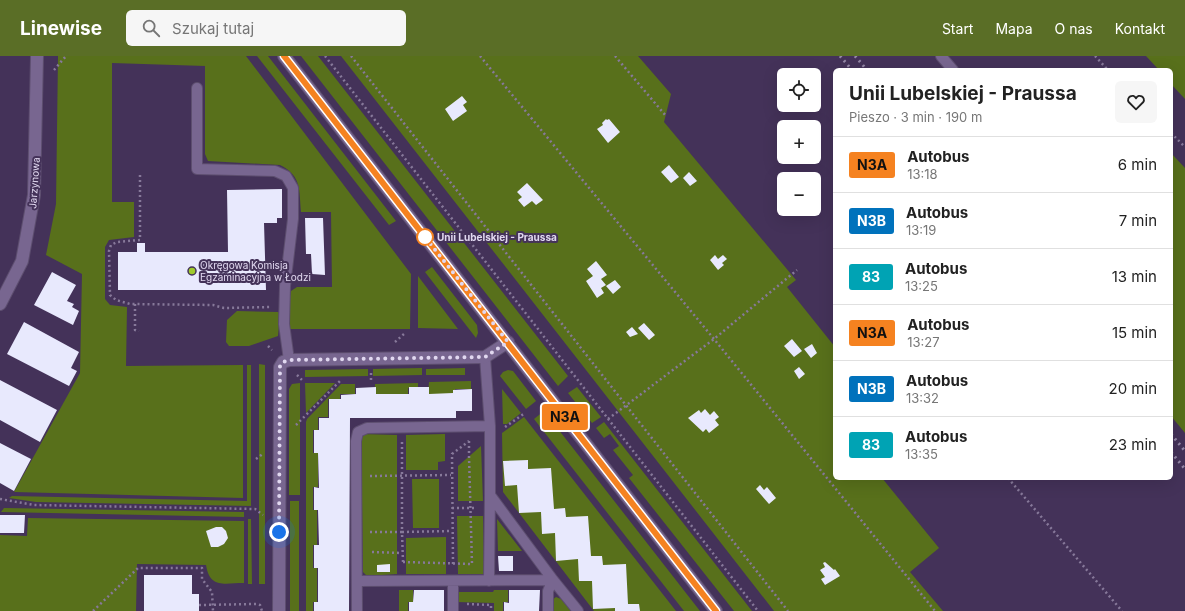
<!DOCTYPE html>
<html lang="pl">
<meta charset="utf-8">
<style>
:root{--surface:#fff;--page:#f6f6f6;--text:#222;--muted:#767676;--line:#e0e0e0;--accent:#5a6e26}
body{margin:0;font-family:Inter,sans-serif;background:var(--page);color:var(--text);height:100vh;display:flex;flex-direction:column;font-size:15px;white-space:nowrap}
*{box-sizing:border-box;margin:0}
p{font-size:13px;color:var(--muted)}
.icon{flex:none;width:22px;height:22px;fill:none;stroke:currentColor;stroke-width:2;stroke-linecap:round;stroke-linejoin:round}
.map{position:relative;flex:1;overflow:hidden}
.panel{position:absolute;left:833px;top:12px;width:340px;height:412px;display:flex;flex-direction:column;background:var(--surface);border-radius:6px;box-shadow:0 4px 16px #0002}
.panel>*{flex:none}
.badge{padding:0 8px;border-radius:3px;font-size:14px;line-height:26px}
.buttons{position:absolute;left:777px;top:12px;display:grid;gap:8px}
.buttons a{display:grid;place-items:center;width:44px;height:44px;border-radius:6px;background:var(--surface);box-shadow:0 4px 16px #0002;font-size:20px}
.you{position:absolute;width:20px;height:20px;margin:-10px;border:3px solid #fff;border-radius:50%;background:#1a73e8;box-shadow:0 0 0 6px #1a73e833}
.map>.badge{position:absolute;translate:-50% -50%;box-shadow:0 0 0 2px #fff}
.round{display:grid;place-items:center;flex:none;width:42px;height:42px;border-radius:6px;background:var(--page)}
.headline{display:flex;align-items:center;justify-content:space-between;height:68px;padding:0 16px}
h1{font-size:19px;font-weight:700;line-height:30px}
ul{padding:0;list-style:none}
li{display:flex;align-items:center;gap:12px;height:56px;padding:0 16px;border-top:1px solid var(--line)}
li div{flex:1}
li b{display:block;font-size:15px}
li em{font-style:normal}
li .badge{min-width:44px;font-weight:700;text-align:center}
header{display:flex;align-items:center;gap:24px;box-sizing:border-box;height:56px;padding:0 20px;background:var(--accent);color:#fff}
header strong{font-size:19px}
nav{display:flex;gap:22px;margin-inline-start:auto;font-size:14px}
.search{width:280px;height:36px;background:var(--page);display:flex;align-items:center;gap:10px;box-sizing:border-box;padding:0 14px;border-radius:6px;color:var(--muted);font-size:15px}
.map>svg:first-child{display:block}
</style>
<header>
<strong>Linewise</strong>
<div class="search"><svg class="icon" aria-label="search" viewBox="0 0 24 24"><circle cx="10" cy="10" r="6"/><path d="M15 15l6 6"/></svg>Szukaj tutaj</div>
<nav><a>Start</a><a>Mapa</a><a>O nas</a><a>Kontakt</a></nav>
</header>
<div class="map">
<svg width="1185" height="555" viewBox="0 0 1185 555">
<rect width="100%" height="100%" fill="#443259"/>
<path fill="#58701b" d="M58,0H246L411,218L410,273H289V245L291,235L297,231H332L331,156H301C299,134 302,120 280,109L208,105L205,98V10L112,7V146H134V181L109,184L105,191V243L110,249L127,251L126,310L243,309V442L14,436L80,317L82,218L46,199L56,148Z
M257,0H268L396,165L389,169Z
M301,0H318L568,320L558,330Z
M341,0H638L671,38L664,66L796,224L787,231L835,291V422H882L939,492L910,516L943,555H774Z
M1146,0H1185V43L1171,28V14H1159Z
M1171,97L1185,112V377L1171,360V177L1173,175L1171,173Z
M432,211L477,269L478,277L476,282L425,216Z
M418,220L458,273L418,272Z
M237,255L278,256L280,258L278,280L249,290H229L226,286L227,264Z
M259,308L265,309V528H259Z
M247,309H251V450L36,446L9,442L12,440L247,445Z
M422,312V319L373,320V313Z
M465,312V319H426V313Z
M368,313V320L305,321V314Z
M508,314L513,315L536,345L526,353L500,320L503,316Z
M471,325V333H455V339L428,338L429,326Z
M300,327V439H289V333L292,328Z
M305,327H335L306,357Z
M418,327V332H408V338H375V328Z
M341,328H355V338H340V343H328V361H318V374H313V397H318V431H313V454H317V489H313V512H317V546H313V555H306V366L307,363Z
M577,331L601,361L592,367L568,337Z
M502,333L521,357L507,368H503Z
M544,355L700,555H684L534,363Z
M524,361L676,555H594L503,436L502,377Z
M604,366L752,555H734L629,422L633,419L613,394L619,390L610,378L604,382L596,372Z
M361,378L397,379V518L367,520L363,516Z
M445,378V405L438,406V414H406V379Z
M481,390L483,445H458V410Z
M412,423H439V472H413Z
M290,445H299V555H290Z
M4,452L244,456V461L1,456Z
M457,460H483L484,518H458Z
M28,462L244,465V527C224,527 210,533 206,509L137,508L136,555H0V479L27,480Z
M248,463H251L252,528H248Z
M497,463L522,495H498Z
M446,481V518H406V482Z
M399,534H413V546H408V555H399Z
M494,534H508V546H503V555H494V547L456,546V536H493Z
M556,541L561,543L571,555H551L552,544Z"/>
<path fill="#e8e9fd" d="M462,40L467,46L463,49L467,55L453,65L445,53Z
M606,63L607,64L609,63L620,76L608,87L597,73L603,69L602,67Z
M669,109L679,121L671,127L661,116Z
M689,116L697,125L690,130L683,122Z
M527,127L543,144L536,149L532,145L524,151L518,144L522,141L517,136Z
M282,133V162H277V167H264L266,234H118V196H137V187H145V196H228L227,134Z
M305,162H323L325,219L312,218L311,198H306Z
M715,199L718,203L723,199L727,203L722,207L724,209L718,214L710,204Z
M596,205L607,219L601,223L606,229L601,232L604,237L597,242L586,225L593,220L587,213Z
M52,216L76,229L67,245L74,248L72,251L79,255L73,269L34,249Z
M615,224L621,231L613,238L606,230Z
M24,266L79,296L71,312L77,315L69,330L7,298Z
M644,267L655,279L649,284L638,272Z
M632,271L638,278L630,281L626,276Z
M792,283L802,295L794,301L784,290Z
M812,288L817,297L811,302L804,293Z
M799,311L805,318L799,323L794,315Z
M0,324L57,354L40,386L0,364Z
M376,331V338H409V331H429V338L453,337V334L472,333V355H456V362H350L349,555H314V546H318V512H314V489H319L318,454H314V431L319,432L318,397H314V374H319V362H329V343H341V339L356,338V332Z
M705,353L710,359L714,355L719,361L715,364L719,369L709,377L706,373L703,376L688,362L699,354L701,357Z
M0,387L31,403L14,435L0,427Z
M528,404V413L551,412L554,453L565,452L566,461L588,460L591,500H602L603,509L626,508L628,548H639L640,555H615V552L593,553L592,525H579L578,503L556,505L555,477L542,478L541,456L519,457L517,429L505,430L503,405Z
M760,429L764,434L767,431L776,442L769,448L756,433Z
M0,459H25L24,477H0Z
M216,471H222L226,475L228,482L224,488L218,491H211L206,475Z
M498,500H513V515H499Z
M825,506L834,514L835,513L840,520L825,529L821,523L825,521L820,514L825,511L823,507Z
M390,508V516H377V509Z
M144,519H192V538H199V555H144Z
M414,534H444V555H409V546H413Z
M509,534H540L539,555H504V546L509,547Z"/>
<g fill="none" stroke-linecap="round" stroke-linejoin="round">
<defs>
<path id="service" d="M941,0L953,14
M197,32V113L275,115L286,120L293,132V163L285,230L284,268L289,304
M485,301L490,370V439L553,524L578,555
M357,525L553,524L548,535V555
M489,525L490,439
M357,555L356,385L358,376L367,372L490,370
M453,555V525"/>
<path id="minor" d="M0,248L22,205L34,139L37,0
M279,555L280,311L283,306L289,304L485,301L508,286"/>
<path id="tertiary" d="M284,0L716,555"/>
</defs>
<use href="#service" stroke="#5d4e6f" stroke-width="12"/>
<use href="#minor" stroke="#5d4e6f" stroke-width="14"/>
<use href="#tertiary" stroke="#5d4e6f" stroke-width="14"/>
<path stroke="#87799a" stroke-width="2.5" stroke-dasharray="2 3" stroke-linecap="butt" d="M325,0L758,555
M351,0L788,555
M480,0L714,283L935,555
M615,0L666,60
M1095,0L1108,14
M54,14L66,0
M1171,77L1185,91
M140,119V184L117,186L111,189L109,195L110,239L116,244L130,248L213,249L224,252L271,251
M135,248V274L139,275
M395,286L405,277
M268,290L272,294
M371,317V324
M297,319L302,324
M608,363L714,283L797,214
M296,369L341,324
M505,371L525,357
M402,386V476L452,475
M256,403L264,397
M370,420L451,419
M1008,422L1122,555
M0,443L34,449L255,453L263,459
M452,452H477
M370,476H402L403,506
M372,496L402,497
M403,506L472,508L469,400V385H467
M453,508L452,398L469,385
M467,548L491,549V555
M199,549L256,548L260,549L262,555
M93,555L138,512H202V523L212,536L213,555"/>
<use href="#service" stroke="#786690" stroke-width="10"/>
<use href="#minor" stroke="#786690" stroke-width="12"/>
<use href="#tertiary" stroke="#786690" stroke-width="12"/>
<path stroke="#9588a7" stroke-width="3" stroke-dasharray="2 4" stroke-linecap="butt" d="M840,0L852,14
M855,0L867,14
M1171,378L1185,395
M1171,396L1185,413"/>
</g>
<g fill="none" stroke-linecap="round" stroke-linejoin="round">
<defs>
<path id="line" d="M284,0L716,555"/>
</defs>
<use href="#line" stroke="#fff" stroke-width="9"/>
<use href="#line" stroke="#f58220" stroke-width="6"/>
<path stroke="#e1d8f0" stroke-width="4" stroke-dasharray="0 7.2" d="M279,476L280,310L283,306L289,304L485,301L508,286L425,181"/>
</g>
<circle fill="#fff" stroke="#f58220" stroke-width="2" cx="425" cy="181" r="8"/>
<circle fill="#9fca2c" stroke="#443259" stroke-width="1.5" cx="192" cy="215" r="4"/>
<g text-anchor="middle" stroke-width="4" stroke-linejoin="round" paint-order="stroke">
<g font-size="10" fill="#e1d8f0" stroke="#443259">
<text transform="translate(34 127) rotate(-86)" y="4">Jarzynowa</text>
</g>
<g font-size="10" font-weight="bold" fill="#e1d8f0" stroke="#443259" text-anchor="start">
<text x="437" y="185">Unii Lubelskiej - Praussa</text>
</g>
<g font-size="10" fill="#e1d8f0" stroke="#443259" text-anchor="start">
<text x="200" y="213">Okręgowa Komisja<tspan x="200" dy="12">Egzaminacyjna w Łodzi</tspan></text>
</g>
</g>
</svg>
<div class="buttons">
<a><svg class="icon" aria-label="locate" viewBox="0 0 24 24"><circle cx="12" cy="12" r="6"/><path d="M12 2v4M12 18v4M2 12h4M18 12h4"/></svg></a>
<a>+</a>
<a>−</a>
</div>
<div class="you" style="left:279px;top:476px"></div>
<b class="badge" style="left:565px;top:361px;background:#f58220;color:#111">N3A</b>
<section class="panel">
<div class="headline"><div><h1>Unii Lubelskiej - Praussa</h1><p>Pieszo · 3 min · 190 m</p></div><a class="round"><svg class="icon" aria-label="heart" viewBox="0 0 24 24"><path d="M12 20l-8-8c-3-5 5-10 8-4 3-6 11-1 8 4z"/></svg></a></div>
<ul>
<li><span class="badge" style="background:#f58220;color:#111">N3A</span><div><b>Autobus</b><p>13:18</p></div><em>6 min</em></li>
<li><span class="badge" style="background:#0072bc;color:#fff">N3B</span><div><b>Autobus</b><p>13:19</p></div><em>7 min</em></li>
<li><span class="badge" style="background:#00a3b4;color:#fff">83</span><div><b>Autobus</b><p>13:25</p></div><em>13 min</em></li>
<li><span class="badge" style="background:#f58220;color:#111">N3A</span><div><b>Autobus</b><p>13:27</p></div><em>15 min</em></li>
<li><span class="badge" style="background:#0072bc;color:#fff">N3B</span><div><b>Autobus</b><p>13:32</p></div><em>20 min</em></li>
<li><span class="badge" style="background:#00a3b4;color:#fff">83</span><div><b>Autobus</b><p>13:35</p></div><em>23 min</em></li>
</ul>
</section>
</div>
